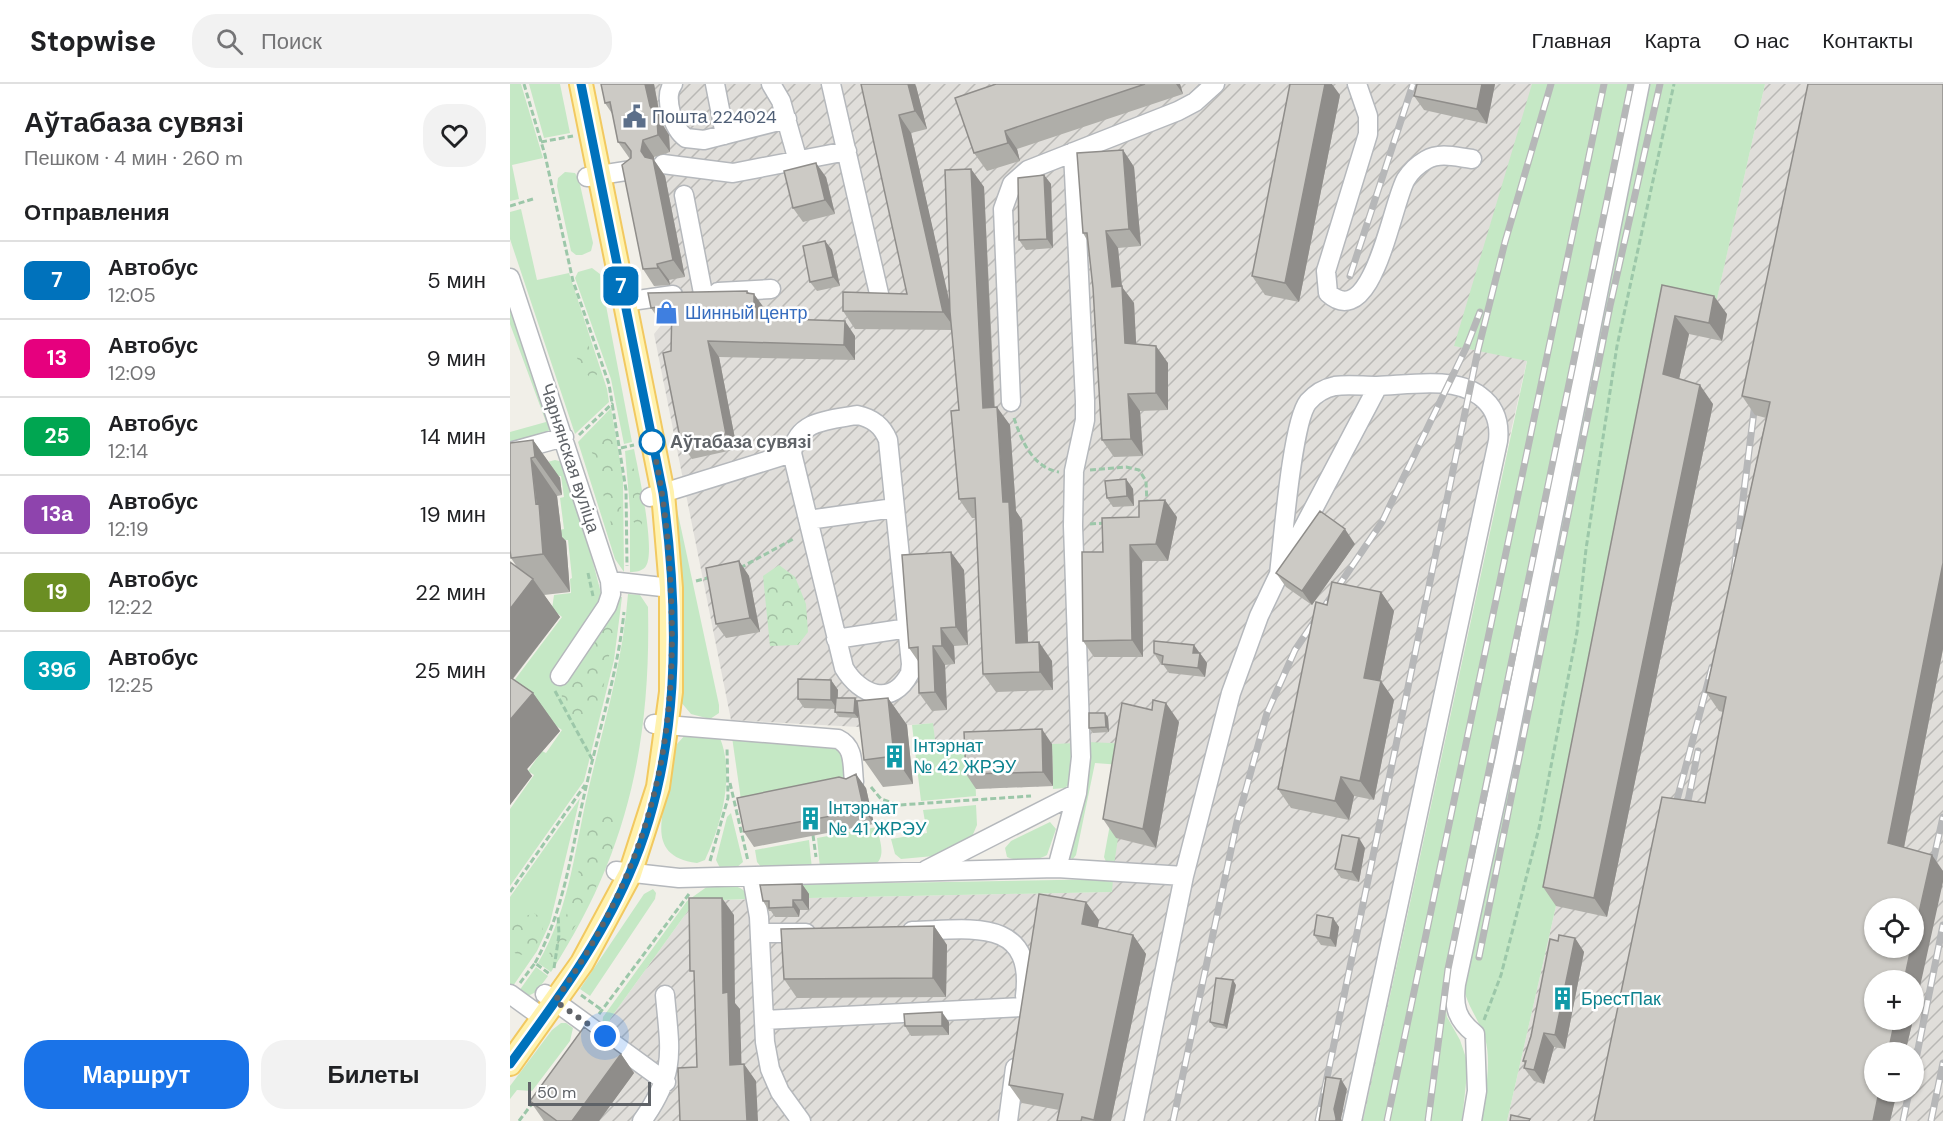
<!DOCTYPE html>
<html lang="ru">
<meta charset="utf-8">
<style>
:root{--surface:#fff;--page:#f2f2f2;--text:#202124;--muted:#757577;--line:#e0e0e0;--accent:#1a73e8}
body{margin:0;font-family:"DM Sans",sans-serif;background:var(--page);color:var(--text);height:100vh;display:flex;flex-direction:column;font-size:22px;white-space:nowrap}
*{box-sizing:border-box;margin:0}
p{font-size:20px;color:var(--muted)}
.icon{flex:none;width:33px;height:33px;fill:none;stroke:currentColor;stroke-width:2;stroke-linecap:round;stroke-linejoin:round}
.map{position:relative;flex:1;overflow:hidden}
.details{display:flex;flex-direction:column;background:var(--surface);width:510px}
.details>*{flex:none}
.badge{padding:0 12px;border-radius:9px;font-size:21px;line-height:39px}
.tools{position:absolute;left:1354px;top:814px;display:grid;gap:12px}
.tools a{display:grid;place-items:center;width:60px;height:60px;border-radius:50%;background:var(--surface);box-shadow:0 2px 4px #0004;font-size:30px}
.scale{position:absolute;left:18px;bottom:15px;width:123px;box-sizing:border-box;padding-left:6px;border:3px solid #5f6368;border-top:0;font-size:16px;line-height:21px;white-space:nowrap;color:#5f6368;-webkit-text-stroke:4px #fff;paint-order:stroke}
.you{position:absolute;width:30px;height:30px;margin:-15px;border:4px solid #fff;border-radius:50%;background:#1a73e8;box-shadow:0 0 0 9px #1a73e833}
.map>.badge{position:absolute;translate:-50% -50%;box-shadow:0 0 0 3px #fff}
h2{padding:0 24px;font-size:22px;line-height:54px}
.round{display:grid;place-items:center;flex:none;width:63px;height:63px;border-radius:24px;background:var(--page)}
.headline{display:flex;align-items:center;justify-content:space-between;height:102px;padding:0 24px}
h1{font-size:28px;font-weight:700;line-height:45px}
.cta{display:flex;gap:12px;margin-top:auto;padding:12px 24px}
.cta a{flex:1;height:69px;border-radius:24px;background:var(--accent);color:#fff;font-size:24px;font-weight:700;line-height:69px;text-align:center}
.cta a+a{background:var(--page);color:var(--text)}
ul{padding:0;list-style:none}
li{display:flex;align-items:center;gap:18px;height:78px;padding:0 24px;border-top:2px solid var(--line)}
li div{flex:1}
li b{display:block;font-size:22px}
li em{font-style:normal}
li .badge{min-width:66px;font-weight:700;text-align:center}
header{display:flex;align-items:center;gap:36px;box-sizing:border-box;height:84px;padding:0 30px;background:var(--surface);border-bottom:2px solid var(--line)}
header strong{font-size:28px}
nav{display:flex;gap:33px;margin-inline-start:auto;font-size:21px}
.search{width:420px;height:54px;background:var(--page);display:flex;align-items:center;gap:15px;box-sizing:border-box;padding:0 21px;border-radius:24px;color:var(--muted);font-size:22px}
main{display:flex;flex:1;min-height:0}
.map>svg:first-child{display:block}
</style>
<header>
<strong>Stopwise</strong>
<div class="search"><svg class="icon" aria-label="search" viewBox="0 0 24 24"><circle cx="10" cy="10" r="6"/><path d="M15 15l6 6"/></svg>Поиск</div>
<nav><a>Главная</a><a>Карта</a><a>О нас</a><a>Контакты</a></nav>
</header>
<main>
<section class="details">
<div class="headline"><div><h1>Аўтабаза сувязі</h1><p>Пешком · 4 мин · 260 m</p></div><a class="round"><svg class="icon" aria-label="heart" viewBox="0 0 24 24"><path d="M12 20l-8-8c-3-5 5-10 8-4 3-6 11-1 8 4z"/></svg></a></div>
<h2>Отправления</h2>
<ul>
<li><span class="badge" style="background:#0072bc;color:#fff">7</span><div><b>Автобус</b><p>12:05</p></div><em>5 мин</em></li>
<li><span class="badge" style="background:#e6007e;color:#fff">13</span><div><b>Автобус</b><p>12:09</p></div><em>9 мин</em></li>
<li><span class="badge" style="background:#00a651;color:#fff">25</span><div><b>Автобус</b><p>12:14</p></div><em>14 мин</em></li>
<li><span class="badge" style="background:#8e44ad;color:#fff">13а</span><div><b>Автобус</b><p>12:19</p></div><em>19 мин</em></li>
<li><span class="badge" style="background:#6b8e23;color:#fff">19</span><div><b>Автобус</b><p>12:22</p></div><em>22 мин</em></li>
<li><span class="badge" style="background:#00a3b4;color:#fff">39б</span><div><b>Автобус</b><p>12:25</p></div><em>25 мин</em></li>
</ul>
<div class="cta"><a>Маршрут</a><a>Билеты</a></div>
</section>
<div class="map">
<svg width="1433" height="1037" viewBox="0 0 1433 1037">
<defs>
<pattern id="industrial-furrows" width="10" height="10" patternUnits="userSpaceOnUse" patternTransform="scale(1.5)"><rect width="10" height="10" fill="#e0deda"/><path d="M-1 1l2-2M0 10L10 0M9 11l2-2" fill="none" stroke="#b9b8b5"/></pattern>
<pattern id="forest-crowns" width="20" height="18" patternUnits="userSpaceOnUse" patternTransform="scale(1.5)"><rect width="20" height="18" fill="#c5e8c5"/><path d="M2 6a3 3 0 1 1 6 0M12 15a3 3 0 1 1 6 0" fill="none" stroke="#a3c0a4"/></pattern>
</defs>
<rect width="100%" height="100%" fill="#f1efe8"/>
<path fill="url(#industrial-furrows)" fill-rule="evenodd" d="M99,0H1029L945,262L1017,276L951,569L854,1037H32L100,946V935L185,817L252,815L299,810V814L601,808L606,754L621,659L542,660L543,702L466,705L464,663L425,665L423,639L367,644L221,636L144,250L152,240L120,76L123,75Z
M1255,0H1433V1037H997L1046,822L1165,220L1204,227ZM1365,825H1404V864H1365ZM1365,897H1404V936H1365ZM1365,969H1404V1008H1365Z"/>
<path fill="#c5e8c5" d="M0,0H11L33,74L2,81L9,115L0,117Z
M19,0H50L60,49L34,54Z
M1022,0H1121L938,885L934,916L937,933L950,956L958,980L952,1037H853L1017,277L944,262Z
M1140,0H1255L1204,228L1166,220L1046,822L997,1037H970C975,1012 982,979 975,954C968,933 955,920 953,898Z
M55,88L65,89L69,96L83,159L81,167L72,171H66L61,167L47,102L48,94Z
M11,125L27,196L59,189L97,305L99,318L65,350L0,155V128Z
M82,184L90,190L122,358L114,360L101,295L65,194L68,188Z
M0,212L41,345L34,350L0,359V348L36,338L0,240Z
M101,324L113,395L114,488L105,475L68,358Z
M124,365C128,385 146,467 136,482C133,487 126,488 120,488V426L115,367Z
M45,376L53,378L59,386L92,513H112L104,576L74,697L0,802V725L24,691L18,687L32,667L36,669L52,646L8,615L0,602L52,533L42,525L44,511L61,509L60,495L62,494L58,456H51L50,446L54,445L50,414L54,413L51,392L0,398V388Z
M165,416L209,621V629L200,635L181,630L170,617Z
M118,510L130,511L138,523C141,661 117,771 41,888L28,879C61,823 65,760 80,699C95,636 113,576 118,510Z
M423,639L426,665L464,663L466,712L411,717L402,641Z
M176,650L210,654C225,691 211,742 195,776L187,779C138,773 151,735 159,702C162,688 163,674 167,660Z
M222,653L319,658L333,667L337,695L231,716Z
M578,658L622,660L604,781L597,780L594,773L611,681L585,679L566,771L563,775L558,773Z
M566,659L561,699L555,704L543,705L542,660Z
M70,714L40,839L27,867L3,902L0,900V813Z
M466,721L467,741L461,755L424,772L391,775L385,770L381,755L417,749L413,726Z
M221,729L233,778L226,784H210L206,776L217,733Z
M540,738L546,745L537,771C527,777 507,778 497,773L495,764L501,757Z
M367,743C369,755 377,772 365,781L310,784L307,754Z
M299,756L302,785L252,784L247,778L245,766Z
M603,795L602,808L299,814V810L260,801Z
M198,802C214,801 233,797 239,815L185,817L100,935V946L92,943L93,933L177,817Z
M143,805L146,809L145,815L80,912L70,905L134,810Z
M26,883L38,892L26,908L18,912L9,907Z
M51,939H56L63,944L60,957L22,1007L7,1006L0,1015V1002L42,946Z"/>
<path fill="url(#forest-crowns)" d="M68,255L77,257L88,289L83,295C74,291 63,269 63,259Z
M93,348L103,354C107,368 102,379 103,392C104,406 122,440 107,451L100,446L101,430L92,408L89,384L80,364L84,352Z
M123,384L127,389L134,436L129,444L122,436L123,413L119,388Z
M269,481L285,493L296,520L298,548L288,561L260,562L253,492Z
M96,541L102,544L103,550L92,611L83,628L66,633L53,622L51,605Z
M96,725L105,728L109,736C108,770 63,849 43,878L39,880L36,877L62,818L78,743L86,731Z
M24,829L33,835C36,852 18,884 0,865V845L13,833Z"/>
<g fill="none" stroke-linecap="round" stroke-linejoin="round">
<defs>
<path id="minor" d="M163,0C153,13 163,45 176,54L194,56L277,35
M205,0L215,51
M261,0L271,17L288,77
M321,0L370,214
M847,0L858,32V50L816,187L818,209C863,250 882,118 896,95C901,87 909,80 916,76C930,68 946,73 962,75
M153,80L223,89L337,67
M77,93L122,86
M174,111L193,209
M0,194L100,497L161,504
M208,208L261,205
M114,218L163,211
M501,318L493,125L502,100L518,86L668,27L685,18L705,0
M347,331C362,334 372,341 378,356L401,580L400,589C382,624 350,611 334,584L282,369C287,336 319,336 347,331Z
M0,368L54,353
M140,413L282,369
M298,436L384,424
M769,490C773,457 782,338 798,318C805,310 815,304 825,302C838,300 853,302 867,302C898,301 944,292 970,312C985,323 990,339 988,357L842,1037
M326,555L398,544
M50,592L97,522L101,510L100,497
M144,640L328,655C345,663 342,681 344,698
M547,784L567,709L571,673L563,442L564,387L575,336V317L563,68
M416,786L567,709
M106,787L169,794L547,784L674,792
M242,793L249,833L255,958L260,985L270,1008L291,1037
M402,847C457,846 525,831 515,912
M250,849H296
M0,910L33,934
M35,910L156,998
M254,936L513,923
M132,1037C167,988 160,968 155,911
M498,1037L505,984
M624,1037L674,792L721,609L749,532L769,490L868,302
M962,1037L967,1007L965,950C947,936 943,923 946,900L995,674L1130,0"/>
<path id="major" d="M0,980L72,879L120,790L148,703L161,608V504L153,409L71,0"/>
</defs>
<use href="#minor" stroke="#b5b8bc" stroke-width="21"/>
<use href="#major" stroke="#f2c960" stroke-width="26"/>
<path stroke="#9cc7a9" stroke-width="3" stroke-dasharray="6 3" stroke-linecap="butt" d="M14,0L35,71L63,197L99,300L116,406L117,482
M31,58L63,52
M0,122L23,115
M504,334C511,356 523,384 549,388
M69,351L103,319
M111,364L124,361
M580,386L616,383L629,386L636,397L637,420
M580,440L595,439
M230,484L285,454
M78,489L83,512
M186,497L201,493
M45,607L82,675
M220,699L238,777
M361,703L371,715L389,721L521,712
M303,751L306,773
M200,777L218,714L217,663
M0,808L75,701
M25,879C56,823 62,760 77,699C90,642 108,587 114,528
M44,884L49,851L48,831
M10,899L25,879L41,891
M71,911L92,926
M89,930L179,810
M974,936L991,891L1029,744L1067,548L1076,465L1107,262L1164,0
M9,1037L24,1017"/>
<use href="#minor" stroke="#fff" stroke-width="18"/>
<use href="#major" stroke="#fff2af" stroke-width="22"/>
<defs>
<path id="rail" d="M840,192L903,0
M1224,487L1246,311
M1163,731L1202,583
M1175,732L1188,667
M1420,791L1433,733
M969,873L1100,222L1150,0
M1404,985L1433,841
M663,1037L727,738L757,629L785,566L872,438L956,264L970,228
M808,1037L968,266L995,158L1041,0
M877,1037L1094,0
M918,1037L938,885L1121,0
M1393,1037L1399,1008
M1421,1037L1433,979"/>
</defs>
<use href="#rail" stroke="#b6b7b8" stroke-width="7"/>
<use href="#rail" stroke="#fff" stroke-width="4.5" stroke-dasharray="14" stroke-linecap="butt"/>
</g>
<path fill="#afaea9" d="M91,0H144L151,38L159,51L160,68L144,73V76L155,92L175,193L159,196L160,201L144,202L133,185L120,75L108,58L103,31L95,19Z
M351,0L406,2L417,45L401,49L439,218L461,85L474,103L485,323L500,341L506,427L512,436L518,559L542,577L543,606L486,608L473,590L466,434H462L449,415V326L442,246L345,245L333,227L397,210Z
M486,0H670L673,10L507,65L510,77L477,87L464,69Z
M907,0H985L977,40L914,26L904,12Z
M1298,0L1433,565L1394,764L1365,936H1403L1395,969H1365L1387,1008L1380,1037H1084L1195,719L1213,628L1209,627L1196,608L1256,334L1245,331L1232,312Z
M830,11L789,218L755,211L742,192Z
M613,66L624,83L631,162L608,164L612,203L624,219L626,260L658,279V326L630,327L633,372L604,373L592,356L583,204L577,156L573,149Z
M534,91L541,100L543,164L516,166L509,156Z
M316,93L325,130L293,138L283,124Z
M315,157L322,166L330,202L307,207L300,198Z
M1152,201L1217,230L1212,257L1179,250L1169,295L1203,320L1097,833L1046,822L1033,803Z
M237,207L255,225V234L345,252V276L209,273L227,365L182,375L171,359L161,267L162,238L152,240L141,224Z
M23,356L50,394L52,411L47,412L52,453L56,457L60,508L34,511L50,533L3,595L23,609L50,647L17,685L22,692L0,721V478L7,483L1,474Z
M616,395L623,405L624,422L603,423L597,414Z
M667,433L658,477H632L633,573H584L573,557L593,468Z
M845,460L802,521L776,503L766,489Z
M229,477L239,492L250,548L216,554L206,540Z
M454,486L458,561L444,562L445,580L435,581L437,626L422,627L409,609L408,577L399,564Z
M871,508L884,527L870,597L884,616L864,716L844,712L839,736L781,724L768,705L817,521Z
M644,569H690L697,579L695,593L659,589L652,579H650Z
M321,596L328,606V614H345L348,618L378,614L397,641L403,700L373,703L354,676L348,623V634L329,633L325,628V625L294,624L288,615Z
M598,633L599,648L583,649L579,644Z
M669,638L646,764L606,754L593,735Z
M542,660L543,702L466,705L456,690Z
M356,704L364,740L244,763L234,748Z
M855,764L849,798L831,794L825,785Z
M292,800L299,810V826H290L289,833H265L261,827H259L253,817Z
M823,834L829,843L826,863L811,861L804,851Z
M589,836L587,844L623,851L636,870L601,1037H547L549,1026L512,1019L499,1001Z
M424,842L437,861L436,913L287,914L274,895Z
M1065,854L1074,868L1055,965L1044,963L1034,1000L1024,997L1014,984L1015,980L1013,977L1048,857Z
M726,901L717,945L704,943L700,938Z
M439,938V951L401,952L395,942Z
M111,970L124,989L89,1037H34L20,1017Z"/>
<path fill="#8f8d8a" d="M135,0H144L151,38L159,51L160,68L148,51L140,22Z
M398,0H405L406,2L417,45L405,27Z
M666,0H670L673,10Z
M815,0H822L830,11L789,218L775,199Z
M972,0H985L977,40L967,25Z
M389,31L401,49L446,246L433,228Z
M495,47L507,65L510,77L498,59Z
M133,56L144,73V76L155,92L175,193L163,176L142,84L131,67Z
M613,66L624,83L631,162L619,145Z
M306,79L316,93L325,130L315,116Z
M461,85L474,103L485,342L473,324Z
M534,91L541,100L543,164L537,155Z
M596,147L608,164L612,203L624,219L627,276L615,259L602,203Z
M315,157L322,166L330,202L323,193Z
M147,180L159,196L160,201L148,184Z
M237,207L244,216V210L255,225V249L244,234Z
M1204,212L1217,230L1212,257L1199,239Z
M1165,232L1179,250L1166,309L1153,290Z
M335,237L345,252V276L334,261Z
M198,257L209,273L227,365L216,350Z
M646,262L658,279V326L646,309Z
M1190,301L1203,320L1097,833L1084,814Z
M618,310L630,327L633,372L621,355Z
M487,323L500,341L506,427L512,436L519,577L506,559L493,418Z
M23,356L50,394L52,411L25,373Z
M21,374L47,412L52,453L56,457L60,508L33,470Z
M616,395L623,405L624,422L617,412Z
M655,416L667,433L658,477L646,460Z
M835,445L845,460L802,521L792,507Z
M620,461L632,477L633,573L622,556Z
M441,468L454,486L458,561L446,543Z
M229,477L239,492L250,548L240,534Z
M1433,479V565L1391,778L1378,759Z
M23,495L50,533L0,598V525Z
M871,508L884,527L867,613L854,594Z
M431,544L444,562L445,580L432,562Z
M529,558L542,577L543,606L530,588Z
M684,561L697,579L695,593L688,584L683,569Z
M423,562L435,581L437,626L425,608Z
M321,596L328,606L327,625L321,616Z
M871,597L884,616L864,716L850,697Z
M23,609L50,647L17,685L22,692L0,721V636Z
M345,614L348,619V634L344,629Z
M378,614L397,641L403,700L384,672Z
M656,619L669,638L646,764L633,745Z
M595,629L598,633L599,648L596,643Z
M532,645L542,660L543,702L533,688Z
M346,690L356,704L364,740L354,726Z
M831,693L844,712L839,736L825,717Z
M849,754L855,764L849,798L842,788Z
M1422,771L1433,787V798L1404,930V897H1394L1401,864H1404V851Z
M292,800L299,810V826L292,816Z
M212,814L224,831L225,919L230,925L232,998L220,981L213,909Z
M283,816L290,826L289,833L283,823Z
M576,818L589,836L585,859L572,840Z
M823,834L829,843L826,863L820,854Z
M424,842L437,861L436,913L423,894Z
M623,851L636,870L601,1037H585L584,1036Z
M1065,854L1074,868L1055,965L1045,951Z
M723,896L726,901L717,945L714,941Z
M432,928L439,938V951L432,942Z
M1385,936H1403L1395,969H1378Z
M1034,949L1044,963L1034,1000L1024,986Z
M111,970L124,989L89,1037H62Z
M234,980L246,997L248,1037H237Z
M831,995L837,1005L831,1035L832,1037H826L824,1025Z
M1369,1008H1387L1380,1037H1363Z"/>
<path fill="#cccac5" stroke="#8f8d8a" stroke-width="1.5" d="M91,0H135L140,22L147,35L148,51L133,56L131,67L135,73L143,75L163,176L147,180L148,184L133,185L112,81L121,74V67L115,59L108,58L100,18L95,19Z
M351,0H398L405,27L389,31L433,228L333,227V208L397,210Z
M486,0H635L495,47L498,59L464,69L445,14Z
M780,0H815L775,199L742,192Z
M907,0H972L967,25L904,12Z
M1298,0H1433V479L1378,759L1422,771L1404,851V825H1365V864H1401L1394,897H1365V936H1385L1378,969H1365V1008H1369L1363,1037H1084L1152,713L1195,719L1216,613L1196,608L1260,318L1232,312Z
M613,66L619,145L596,147L602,203L612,202L615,259L646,262V309L618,310L621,355L592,356L583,204L577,149H573L567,69Z
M306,79L315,116L283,124L274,87Z
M461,85L473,324L487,323L493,418H499L506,559L529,558L530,588L473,590L465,414L449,415L441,327L449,326L440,228L435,86Z
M534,91L537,155L509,156L508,94Z
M315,157L323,193L300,198L293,162Z
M1152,201L1204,212L1199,239L1165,232L1153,290L1190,301L1084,814L1033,803Z
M237,207V209L244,210V234L335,237L334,261L198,257L216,350L171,359L153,269L161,267L162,221L141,224L138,209Z
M23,356L25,373L21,374L26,420L29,419L33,470L1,474L0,466V359Z
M616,395L617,412L597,414L595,397Z
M655,416L646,460L620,461L622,556L573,557L572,468H593L592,434L629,433V417Z
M810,427L835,445L792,507L766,489Z
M441,468L446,543L431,544L432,562H423L425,608L409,609L408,563L399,564L392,471Z
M229,477L240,534L206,540L196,484Z
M0,478L23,495L0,525Z
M822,498L871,508L854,594L871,597L850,697L831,693L825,717L768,705L806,518L817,521Z
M644,557L684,561L683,569H690L688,584L652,580L653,572L644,569Z
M0,593L23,609L0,636Z
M288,595L321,596V616L288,615Z
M326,614H345L344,629L325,628Z
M378,614L384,672L354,676L347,617Z
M643,616L656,619L633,745L593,735L612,619L642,626Z
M579,629H595L596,643L579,644Z
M532,645L533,688L456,690L454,648Z
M346,690L354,726L234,748L227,714L329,693L336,695Z
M832,751L849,754L842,788L825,785Z
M292,800V816H283V823L259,824V817H253L250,801Z
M529,810L576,818L572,840L623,851L584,1036L572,1033L571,1037H547L553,1010L499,1001Z
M179,814H212L213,909L218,908L220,981L234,980L237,1037H170L168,984L187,983L184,887H180Z
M807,831L823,834L820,854L804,851Z
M424,842L423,894L274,895L271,845Z
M1049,851L1065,854L1045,951L1034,949L1024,986L1014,984L1016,977H1013L1021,952L1040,855L1048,857Z
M706,894L723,896L714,941L700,938Z
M432,928V942H395L394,930Z
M74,943L111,970L62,1037H47L20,1017Z
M816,993L831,995L824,1025L826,1034V1037H809Z
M1001,1031L1020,1035L1019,1037H1000Z"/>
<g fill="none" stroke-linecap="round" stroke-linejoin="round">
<defs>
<path id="line" d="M0,980C44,920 89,860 119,791C171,673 170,535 153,409L71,0"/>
</defs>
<use href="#line" stroke="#fff" stroke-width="14"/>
<use href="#line" stroke="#0072bc" stroke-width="9"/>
<path stroke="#5f6368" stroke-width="6" stroke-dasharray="0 10.8" d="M95,952L45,917C137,787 168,670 161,511C159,459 154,409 142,358"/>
</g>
<defs>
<symbol id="civic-bare" viewBox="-9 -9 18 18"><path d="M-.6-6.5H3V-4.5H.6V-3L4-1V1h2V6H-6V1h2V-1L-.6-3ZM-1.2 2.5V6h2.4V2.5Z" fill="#5c6f8a" stroke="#fff" stroke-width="2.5" paint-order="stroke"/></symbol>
<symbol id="shop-bare" viewBox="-9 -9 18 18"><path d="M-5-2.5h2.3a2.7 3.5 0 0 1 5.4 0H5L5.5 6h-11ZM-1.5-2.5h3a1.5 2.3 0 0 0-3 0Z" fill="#3f7fe0" stroke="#fff" stroke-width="2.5" paint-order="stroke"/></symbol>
<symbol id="building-bare" viewBox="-9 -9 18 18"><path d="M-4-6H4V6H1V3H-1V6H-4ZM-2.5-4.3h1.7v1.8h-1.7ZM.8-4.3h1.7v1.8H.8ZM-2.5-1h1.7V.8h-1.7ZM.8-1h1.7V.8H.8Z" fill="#0f9aa8" stroke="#fff" stroke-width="2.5" paint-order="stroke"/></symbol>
</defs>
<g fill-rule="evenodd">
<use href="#civic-bare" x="108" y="16" width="33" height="33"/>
<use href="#shop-bare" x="140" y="212" width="33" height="33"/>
<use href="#building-bare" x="368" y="656" width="33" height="33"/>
<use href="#building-bare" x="284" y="718" width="33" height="33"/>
<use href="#building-bare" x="1036" y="898" width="33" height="33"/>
</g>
<circle fill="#fff" stroke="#0072bc" stroke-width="3" cx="142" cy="358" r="12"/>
<g text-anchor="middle" stroke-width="5" stroke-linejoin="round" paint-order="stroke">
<g font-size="18" fill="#4e5e75" stroke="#fff" text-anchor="start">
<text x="142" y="39">Пошта 224024</text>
</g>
<g font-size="18" fill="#366cbe" stroke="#fff" text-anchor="start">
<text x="175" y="235">Шинный центр</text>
</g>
<g font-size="18" font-weight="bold" fill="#5f6368" stroke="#fff" text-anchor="start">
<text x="160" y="364">Аўтабаза сувязі</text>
</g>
<g font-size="18" fill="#5f6368" stroke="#fff">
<text transform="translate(60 374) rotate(72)" y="6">Чарнянская вуліца</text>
</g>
<g font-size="18" fill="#0d838f" stroke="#fff" text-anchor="start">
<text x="403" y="668">Інтэрнат<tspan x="403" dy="21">№ 42 ЖРЭУ</tspan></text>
<text x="318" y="730">Інтэрнат<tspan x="318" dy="21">№ 41 ЖРЭУ</tspan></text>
<text x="1071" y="921">БрестПак</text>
</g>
</g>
</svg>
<div class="tools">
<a><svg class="icon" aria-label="locate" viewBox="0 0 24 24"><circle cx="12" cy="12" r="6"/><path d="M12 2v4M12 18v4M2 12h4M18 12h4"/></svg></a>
<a>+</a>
<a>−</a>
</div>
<div class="scale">50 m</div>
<div class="you" style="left:95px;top:952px"></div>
<b class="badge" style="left:111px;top:202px;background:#0072bc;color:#fff">7</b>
</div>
</main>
